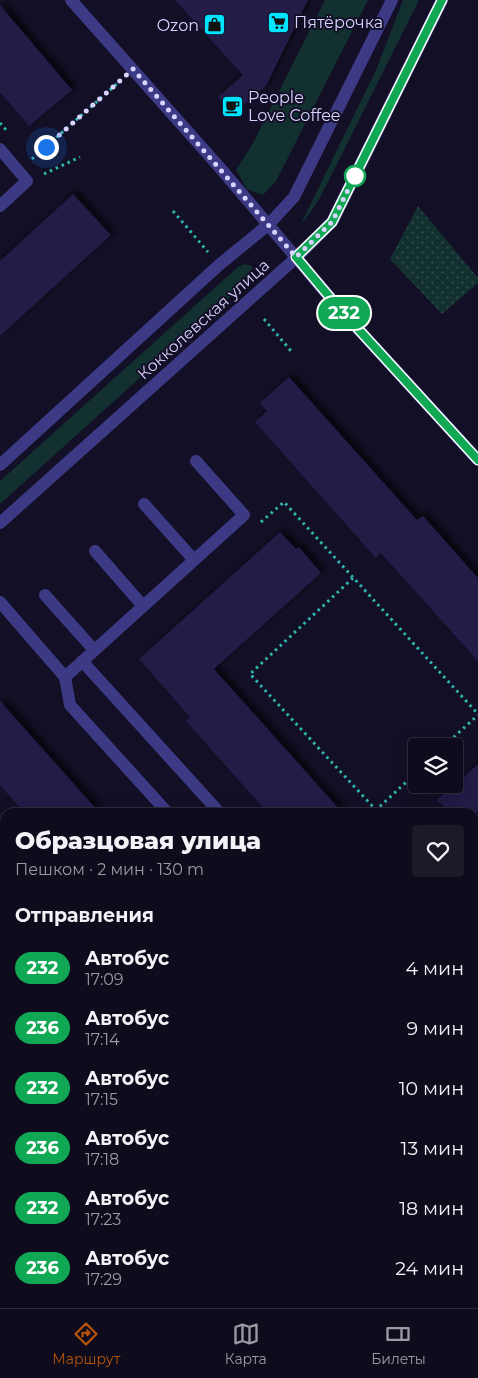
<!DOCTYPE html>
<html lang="ru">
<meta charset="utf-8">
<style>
:root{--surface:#0e0b1c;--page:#1c1929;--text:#f1f3f6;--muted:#9b9ba3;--line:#2e2b3b;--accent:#b45309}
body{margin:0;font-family:Montserrat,sans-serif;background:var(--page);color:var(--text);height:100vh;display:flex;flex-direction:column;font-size:19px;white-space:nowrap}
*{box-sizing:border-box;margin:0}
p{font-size:16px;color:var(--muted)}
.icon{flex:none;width:28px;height:28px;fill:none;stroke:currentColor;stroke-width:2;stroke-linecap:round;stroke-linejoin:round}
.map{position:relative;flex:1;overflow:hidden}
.side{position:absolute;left:0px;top:808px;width:479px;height:501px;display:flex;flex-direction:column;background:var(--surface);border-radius:15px 15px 0 0;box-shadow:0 5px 20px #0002,0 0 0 1px var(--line)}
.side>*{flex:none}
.badge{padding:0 10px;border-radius:16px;font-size:18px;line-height:32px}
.controls{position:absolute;left:408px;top:738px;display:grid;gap:10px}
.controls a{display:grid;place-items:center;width:55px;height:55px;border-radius:5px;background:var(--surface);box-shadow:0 5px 20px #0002,0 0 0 1px var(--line);font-size:25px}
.you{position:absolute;width:25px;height:25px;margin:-12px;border:4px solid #fff;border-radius:50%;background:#1a73e8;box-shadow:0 0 0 8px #1a73e833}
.map>.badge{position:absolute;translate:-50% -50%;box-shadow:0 0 0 2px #fff}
h2{padding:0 15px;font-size:19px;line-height:45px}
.round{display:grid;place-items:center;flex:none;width:52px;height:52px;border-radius:5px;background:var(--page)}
.headline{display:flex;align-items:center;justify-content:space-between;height:85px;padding:0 15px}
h1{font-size:24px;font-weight:800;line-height:38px}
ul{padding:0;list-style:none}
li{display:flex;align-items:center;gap:15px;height:60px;padding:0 15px}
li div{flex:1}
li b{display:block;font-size:19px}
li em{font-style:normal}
li .badge{min-width:55px;font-weight:700;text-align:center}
.tabs{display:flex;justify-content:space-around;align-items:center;height:70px;border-top:1px solid var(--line);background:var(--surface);font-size:14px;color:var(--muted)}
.tabs a{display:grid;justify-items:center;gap:2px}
.tabs .selected{color:var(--accent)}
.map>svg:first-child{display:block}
</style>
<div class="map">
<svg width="478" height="1308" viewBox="0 0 478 1308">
<defs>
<pattern id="park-dots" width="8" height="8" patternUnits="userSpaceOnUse" patternTransform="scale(1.25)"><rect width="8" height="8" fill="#12302f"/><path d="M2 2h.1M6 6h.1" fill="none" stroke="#344d4e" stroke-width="1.8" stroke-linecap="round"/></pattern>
<filter id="shadow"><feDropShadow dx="4.5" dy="-4.5" stdDeviation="2.5" flood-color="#0009"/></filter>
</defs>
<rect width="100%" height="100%" fill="#130f26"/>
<path fill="#12302f" d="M325,0H368L276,181L263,195L247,189L236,170L253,143Z
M403,0H419L336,166L317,203L300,226L376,70Z
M245,264L252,266L253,275L251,278L0,504V481L239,266Z"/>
<path fill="url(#park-dots)" d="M418,206L478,278V283L442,314L390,259Z"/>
<path fill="#241b47" filter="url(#shadow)" d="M175,0H308L266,86L234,114L218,97L243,75Z
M0,5L72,90L29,126L0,92Z
M73,194L111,235L0,336V261Z
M289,377L417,520L423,516L478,578V661L381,553L376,558L255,422L267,411L260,403Z
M280,532L296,549L299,547L321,573L214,669L342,812H267L186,721L190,717L139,659Z
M0,701L99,812H24L0,785Z
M478,764V812H449L437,800Z"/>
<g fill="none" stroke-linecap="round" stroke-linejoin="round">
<path stroke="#2fb8b0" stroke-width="3" stroke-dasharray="2.5 4" stroke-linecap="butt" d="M0,123L8,132
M32,159L119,82
M44,174L80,157
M173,211L208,252
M264,319L291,351
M261,522L284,502L478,714
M353,578L250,674L376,810L416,773
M444,746L478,715
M0,844L5,850
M0,897L5,892
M0,1048L5,1053
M474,1076L478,1080
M474,1202L478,1205
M0,1299L8,1308"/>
<path stroke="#3d3a85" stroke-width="12" d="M0,149L27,181L0,206
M144,504L194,560
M95,551L143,606
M45,595L94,650
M0,602L65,677L70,705L167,812
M82,661L219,812
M65,677L244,515L196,461
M474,942L478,938
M474,1115L478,1121
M474,1162L478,1159
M0,1214L5,1220
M3,1248L5,1238
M53,1304L56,1308
M67,1308L71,1304
M279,1308L284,1304"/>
<path stroke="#3d3a85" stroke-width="12" d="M71,0L221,169L338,307L478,460
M0,465L219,265L269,224L294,197L392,0
M0,523L297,257L332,222L442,0"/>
</g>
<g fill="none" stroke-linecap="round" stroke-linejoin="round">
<defs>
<path id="line" d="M442,0L332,222L296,257L338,307L478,460"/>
</defs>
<use href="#line" stroke="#fff" stroke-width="11"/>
<use href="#line" stroke="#10a855" stroke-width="8"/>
<path stroke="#d9d4ff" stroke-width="5" stroke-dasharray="0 9" d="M46,147L133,69L296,257L332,222L355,176"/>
</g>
<defs>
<symbol id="supermarket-square" viewBox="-11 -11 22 22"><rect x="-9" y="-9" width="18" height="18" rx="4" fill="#00e5ff" stroke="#130f26"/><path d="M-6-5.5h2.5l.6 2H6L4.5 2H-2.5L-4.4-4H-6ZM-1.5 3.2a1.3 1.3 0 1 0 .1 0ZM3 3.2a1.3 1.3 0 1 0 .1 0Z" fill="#111"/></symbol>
<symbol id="shop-square" viewBox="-11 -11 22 22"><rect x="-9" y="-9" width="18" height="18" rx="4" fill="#00e5ff" stroke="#130f26"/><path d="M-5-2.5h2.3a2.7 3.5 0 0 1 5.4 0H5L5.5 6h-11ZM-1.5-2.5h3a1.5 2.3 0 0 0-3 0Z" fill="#111"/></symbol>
<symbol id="cafe-square" viewBox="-11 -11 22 22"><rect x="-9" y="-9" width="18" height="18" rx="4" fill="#00e5ff" stroke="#130f26"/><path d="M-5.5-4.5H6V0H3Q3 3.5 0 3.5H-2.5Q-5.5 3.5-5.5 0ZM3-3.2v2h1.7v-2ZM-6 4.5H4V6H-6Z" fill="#111"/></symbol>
</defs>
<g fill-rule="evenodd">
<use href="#supermarket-square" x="266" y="10" width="25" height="25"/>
<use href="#shop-square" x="202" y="12" width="25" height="25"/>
<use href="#cafe-square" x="220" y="94" width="25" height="25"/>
</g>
<circle fill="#fff" stroke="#10a855" stroke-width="2.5" cx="355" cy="176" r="10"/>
<g text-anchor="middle" stroke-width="4" stroke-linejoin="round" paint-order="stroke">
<g font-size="16" fill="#d9d4ff" stroke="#130f26" text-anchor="start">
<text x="294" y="28">Пятёрочка</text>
<text x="199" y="31" text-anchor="end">Ozon</text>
<text x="248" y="103">People<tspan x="248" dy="18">Love Coffee</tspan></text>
</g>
<g font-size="16" fill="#d9d4ff" stroke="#130f26">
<text transform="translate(203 319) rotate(-42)" y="6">Кокколевская улица</text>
</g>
</g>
</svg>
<div class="controls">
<a><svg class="icon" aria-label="layers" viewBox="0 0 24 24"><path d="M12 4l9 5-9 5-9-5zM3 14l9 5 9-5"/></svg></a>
</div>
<div class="you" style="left:46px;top:147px"></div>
<b class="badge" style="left:344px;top:313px;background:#10a855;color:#fff">232</b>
<section class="side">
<div class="headline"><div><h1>Образцовая улица</h1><p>Пешком · 2 мин · 130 m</p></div><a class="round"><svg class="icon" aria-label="heart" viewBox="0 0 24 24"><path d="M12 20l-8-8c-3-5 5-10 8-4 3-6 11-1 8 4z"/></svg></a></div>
<h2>Отправления</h2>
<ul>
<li><span class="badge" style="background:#10a855;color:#fff">232</span><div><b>Автобус</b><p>17:09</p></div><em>4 мин</em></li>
<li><span class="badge" style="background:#10a855;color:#fff">236</span><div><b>Автобус</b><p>17:14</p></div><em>9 мин</em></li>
<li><span class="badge" style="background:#10a855;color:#fff">232</span><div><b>Автобус</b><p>17:15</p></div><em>10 мин</em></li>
<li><span class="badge" style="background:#10a855;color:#fff">236</span><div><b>Автобус</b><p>17:18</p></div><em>13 мин</em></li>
<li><span class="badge" style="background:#10a855;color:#fff">232</span><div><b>Автобус</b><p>17:23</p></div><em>18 мин</em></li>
<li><span class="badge" style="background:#10a855;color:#fff">236</span><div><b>Автобус</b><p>17:29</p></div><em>24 мин</em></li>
</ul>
</section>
</div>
<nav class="tabs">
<a class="selected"><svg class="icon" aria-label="directions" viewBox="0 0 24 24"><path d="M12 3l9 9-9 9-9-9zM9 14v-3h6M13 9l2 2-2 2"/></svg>Маршрут</a>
<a><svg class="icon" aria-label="map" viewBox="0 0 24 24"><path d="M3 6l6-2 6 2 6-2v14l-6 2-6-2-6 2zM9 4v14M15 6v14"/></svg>Карта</a>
<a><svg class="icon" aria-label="tickets" viewBox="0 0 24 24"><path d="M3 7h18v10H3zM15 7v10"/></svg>Билеты</a>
</nav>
